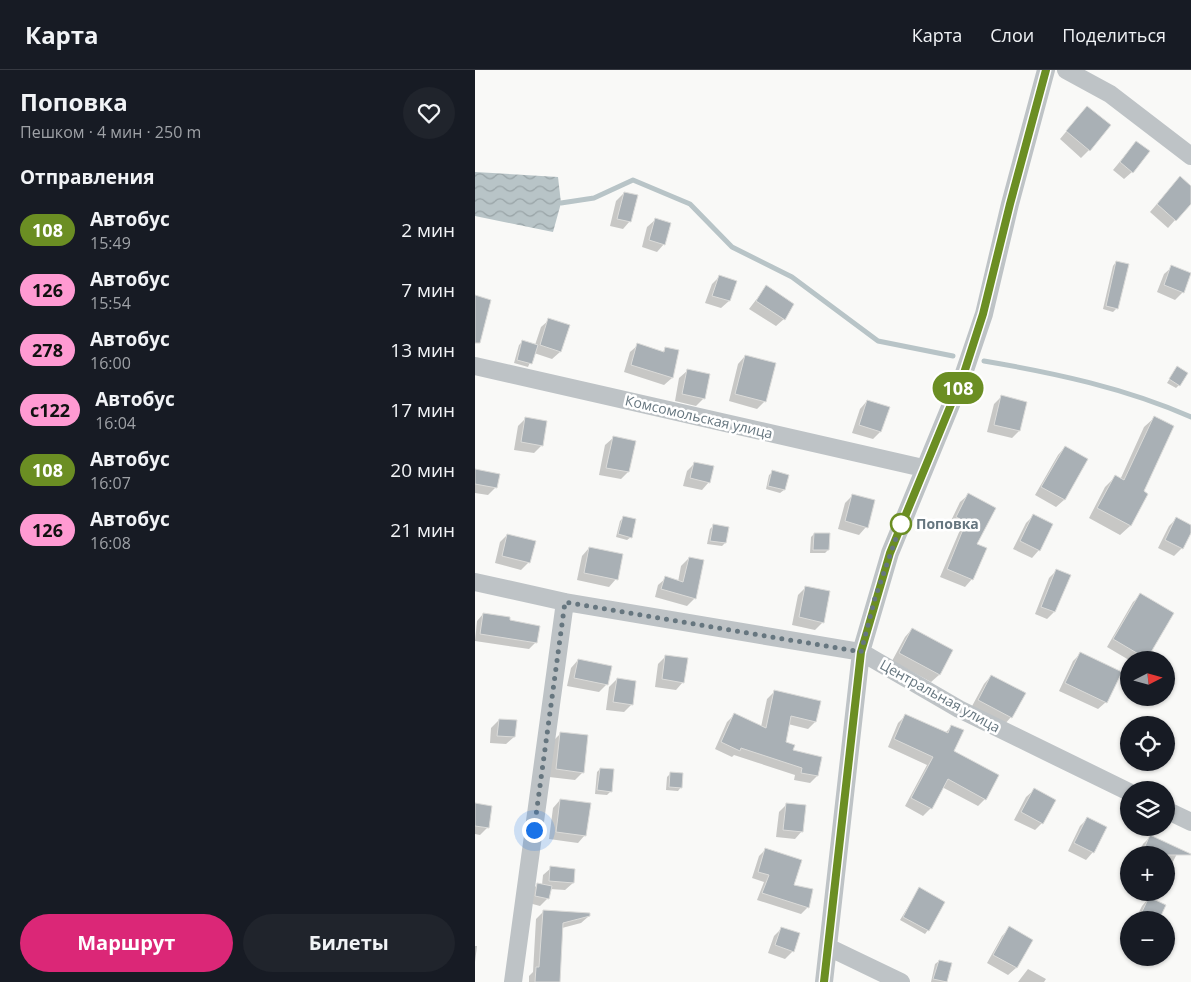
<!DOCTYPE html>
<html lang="ru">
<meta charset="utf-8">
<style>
:root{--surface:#171b24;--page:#20242c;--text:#f1f3f6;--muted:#9ea1a6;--line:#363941;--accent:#db2777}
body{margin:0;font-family:"Open Sans",sans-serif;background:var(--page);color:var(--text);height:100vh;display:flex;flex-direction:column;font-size:19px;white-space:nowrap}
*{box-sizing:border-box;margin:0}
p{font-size:16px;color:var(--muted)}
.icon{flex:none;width:28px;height:28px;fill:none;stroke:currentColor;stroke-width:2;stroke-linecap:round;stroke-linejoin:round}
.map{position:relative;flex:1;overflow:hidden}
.sheet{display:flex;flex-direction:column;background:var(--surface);width:475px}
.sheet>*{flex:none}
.badge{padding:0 10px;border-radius:16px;font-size:18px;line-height:32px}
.needle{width:32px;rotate:84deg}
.tools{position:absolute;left:645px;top:581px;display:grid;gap:10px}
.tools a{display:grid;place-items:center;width:55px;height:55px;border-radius:50%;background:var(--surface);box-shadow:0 1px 4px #0004;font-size:25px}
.you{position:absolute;width:25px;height:25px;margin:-12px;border:4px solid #fff;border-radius:50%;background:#1a73e8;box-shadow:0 0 0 8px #1a73e833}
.map>.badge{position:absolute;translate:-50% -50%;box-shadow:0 0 0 2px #fff}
h2{padding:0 20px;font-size:19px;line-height:45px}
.round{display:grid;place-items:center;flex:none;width:52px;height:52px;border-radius:26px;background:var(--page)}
.head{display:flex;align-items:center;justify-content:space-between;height:85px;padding:0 20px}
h1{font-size:24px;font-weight:700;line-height:38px}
.action{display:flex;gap:10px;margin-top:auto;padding:10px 20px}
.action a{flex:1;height:58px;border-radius:30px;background:var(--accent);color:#fff;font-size:20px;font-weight:700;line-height:58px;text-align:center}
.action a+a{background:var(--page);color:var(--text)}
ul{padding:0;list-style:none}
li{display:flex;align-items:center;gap:15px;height:60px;padding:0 20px}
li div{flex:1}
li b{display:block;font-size:19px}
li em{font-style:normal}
li .badge{min-width:55px;font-weight:700;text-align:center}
header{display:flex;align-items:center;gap:30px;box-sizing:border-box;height:70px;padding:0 25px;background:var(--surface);border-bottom:1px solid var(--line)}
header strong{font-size:24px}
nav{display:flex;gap:28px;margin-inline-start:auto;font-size:18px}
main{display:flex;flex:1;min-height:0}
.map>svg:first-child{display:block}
</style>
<header>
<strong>Карта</strong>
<nav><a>Карта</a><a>Слои</a><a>Поделиться</a></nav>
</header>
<main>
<section class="sheet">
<div class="head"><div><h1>Поповка</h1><p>Пешком · 4 мин · 250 m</p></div><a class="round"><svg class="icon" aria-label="heart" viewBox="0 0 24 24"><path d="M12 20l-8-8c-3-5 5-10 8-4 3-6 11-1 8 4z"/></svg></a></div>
<h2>Отправления</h2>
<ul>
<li><span class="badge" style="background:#6b8e23;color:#fff">108</span><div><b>Автобус</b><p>15:49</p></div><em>2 мин</em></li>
<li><span class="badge" style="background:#ff9ad2;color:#111">126</span><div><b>Автобус</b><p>15:54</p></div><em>7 мин</em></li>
<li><span class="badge" style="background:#ff9ad2;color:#111">278</span><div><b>Автобус</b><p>16:00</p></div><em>13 мин</em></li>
<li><span class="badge" style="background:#ff9ad2;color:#111">с122</span><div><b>Автобус</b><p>16:04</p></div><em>17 мин</em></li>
<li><span class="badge" style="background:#6b8e23;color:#fff">108</span><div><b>Автобус</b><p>16:07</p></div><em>20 мин</em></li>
<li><span class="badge" style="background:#ff9ad2;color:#111">126</span><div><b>Автобус</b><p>16:08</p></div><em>21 мин</em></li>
</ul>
<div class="action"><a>Маршрут</a><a>Билеты</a></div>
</section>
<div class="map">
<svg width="716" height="912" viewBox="0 0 716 912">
<defs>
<pattern id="water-waves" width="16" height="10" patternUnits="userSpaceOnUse" patternTransform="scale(1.25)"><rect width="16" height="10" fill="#b8c4c7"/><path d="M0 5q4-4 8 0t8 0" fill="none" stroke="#99a4a7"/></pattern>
</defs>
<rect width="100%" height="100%" fill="#f9f9f7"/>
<path fill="url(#water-waves)" d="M0,102L83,107L86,133L78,162L0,146Z"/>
<path fill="#0003" d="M605,45L614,80L606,88L585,69Z
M661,72L657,102L649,109L638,100Z
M698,115L716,117V132L693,158L675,142Z
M149,123L155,151L148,159L135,156L141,131Z
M180,150L189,174L182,182L167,177L172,157Z
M641,192L642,238L638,242L628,239L638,196Z
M697,197L708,222L700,230L682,222L689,204Z
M244,207L260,212L254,231L246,238L230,233L237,214Z
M291,217L309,249L301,256L274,239Z
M74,250L93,256L85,282L77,289L59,283L53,297L39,293L44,275L47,272L60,275L66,257Z
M163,275L187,282L191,279L203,281L197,308L189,315L149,302L155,282Z
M270,286L290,331L282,339L254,331L263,294Z
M702,297L704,315L701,318L692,313Z
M212,301L229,328L221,336L200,331L204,308Z
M526,327L544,361L537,368L512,362L519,334Z
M392,331L413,338L405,362L398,369L377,363L385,339Z
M51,348L71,352L66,376L59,383L39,380L43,356Z
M679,348L667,422L672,424L655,456L645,465L614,448L630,417L640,407L645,410L669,357Z
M138,368L153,402L146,409L124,405L130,375Z
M590,377L611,389L589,430L581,437L560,425L583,385Z
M220,393L234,412L227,420L208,416L212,401Z
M0,401L21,417L13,425L0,423Z
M298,402L309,420L305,423L291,419L294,405Z
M378,425L391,457L384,465L363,459L370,433Z
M493,425L501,474L497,509L490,517L465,507L485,460L474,455L485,432Z
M559,445L564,480L557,488L538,479L551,453Z
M149,447L156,467L152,470L141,467L145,451Z
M701,449L716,456V460L707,478L699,486L683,478L694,456Z
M238,456L250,473L247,476L232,474L235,459Z
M339,464L353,480L350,483H335L336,467Z
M32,465L54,492L46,500L20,493L25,472Z
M114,478L141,509L134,517L102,510L107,486Z
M214,488L220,528L212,536L180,527L183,515L191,508L203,512L206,496Z
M582,500L579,542L572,549L560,544L574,508Z
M331,517L348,552L340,560L317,555L323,525Z
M666,525L671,588L654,590L632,577L658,532Z
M8,544L33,551L61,572L54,579L0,571L2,551Z
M437,559L477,581L464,605L456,612L417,591L430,567Z
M605,584L631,632L623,639L584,621L598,591Z
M191,586L208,612L201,620L180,617L183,594Z
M103,590L132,614L124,622L92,616L96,598Z
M516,606L536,647L529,655L496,638L509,614Z
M142,609L160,612L156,635L149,642L131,640L134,617Z
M299,622L340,652L333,659L313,654L309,673L317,681L346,688L342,706L335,713L319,710L320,705L259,685L257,687L240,679L252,652L259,645L286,657L292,629Z
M430,646L470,663L477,656L478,681L510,729L503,736L467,717L456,738L448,746L430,736L452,695L413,677L423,653Z
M24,650L39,667L31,674L15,673L16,658Z
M85,664L108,702L100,710L74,707L78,671Z
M666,692H677L673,696Z
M125,699L136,721L132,725L120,724L122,702Z
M195,704L206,717L203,721L191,720L192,707Z
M559,720L567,753L560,760L539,750L551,727Z
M85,730L110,765L103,773L74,769L78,738Z
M312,734L327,761L320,769L301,767L304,742Z
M0,735L13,757L5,765L0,764Z
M612,749L618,782L611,790L593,781L605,756Z
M676,766L704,780L691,805V785H663L668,774Z
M290,780L317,816L336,820L332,838L326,844L282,830L289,812L277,808L284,786Z
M76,798L98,813L90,820L75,819L73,828L65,836L54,833L55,822L63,814L67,815L68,805Z
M444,819L453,860L450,864L425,850Z
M674,828L683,850H660L667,836Z
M68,842L114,846L106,853L87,858L84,912H54V906L58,902L61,849Z
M307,858L318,881L310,889L293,883L299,866Z
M535,858L556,870L541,898L533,905L512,893L527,866Z
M0,876H2L0,892Z
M464,891L471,912H456L460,894Z
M553,899L571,909L569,912H543Z"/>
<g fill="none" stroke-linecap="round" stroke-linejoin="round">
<path stroke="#b8c4c7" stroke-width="5" d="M86,133L119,128L158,110L215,134L257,177L317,207L403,271L478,286
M509,291C580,303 650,318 716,347"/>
</g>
<path fill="#a9b0b5" stroke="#dbdbd9" d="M612,36L636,55L615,81L591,61Z
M661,71L675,81L658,103L645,92Z
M705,106L716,116V134L701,151L682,134Z
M149,122L163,125L156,152L142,149Z
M180,148L196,153L190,175L174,170Z
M641,191L654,194L643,239L631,236Z
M696,195L716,203L709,223L689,215Z
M244,205L262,211L255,231L237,226Z
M291,215L319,234L310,250L281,231Z
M0,225L16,230L5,273H0Z
M73,248L95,255L86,282L65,275Z
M47,270L63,275L57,294L42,290Z
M162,273L189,282L190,277L204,280L198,308L156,295Z
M270,285L301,293L291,332L260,324Z
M702,296L713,303L705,316L694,309Z
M212,299L235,304L230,329L207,324Z
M526,325L552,332L545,361L519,355Z
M392,330L415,337L406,362L384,355Z
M679,346L699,356L669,421L673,424L656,456L622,438L640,405L649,410Z
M50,347L72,351L68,376L46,372Z
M138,366L161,371L154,402L131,398Z
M590,376L613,389L590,430L566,417Z
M219,392L239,396L235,413L215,408Z
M0,399L25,404L22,418L0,414Z
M297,400L314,405L310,420L293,416Z
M493,423L521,438L502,474L512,478L498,510L472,499L491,452L481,447Z
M377,424L400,430L393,458L370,451Z
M558,444L578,454L565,481L545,471Z
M148,446L161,449L157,468L143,464Z
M701,447L716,455V463L708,479L690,470Z
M238,454L254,457L251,473L235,471Z
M339,463H355L354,480H338Z
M32,464L61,471L55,493L27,486Z
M114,477L148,484L143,510L109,503Z
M214,487L229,490L221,529L186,519L190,506L208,512Z
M581,499L596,505L580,542L566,537Z
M330,516L355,521L349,553L324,547Z
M665,523L699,543L672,589L638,569Z
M8,543L35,547V550L65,556L62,573L5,564Z
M437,558L478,580L465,605L424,583Z
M605,582L647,602L632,633L590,613Z
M190,585L213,588L209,613L187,609Z
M103,589L137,596L133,615L99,608Z
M516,605L551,623L537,648L503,630Z
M142,608L161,611L158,635L138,632Z
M299,620L346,631L341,652L316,646L311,672L320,675L318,680L347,687L343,706L326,703L327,698L266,678L265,681L246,672L259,643L291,658Z
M430,644L473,663L476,655L489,660L479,681L524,705L511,730L473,709L457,739L436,728L458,687L419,669Z
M24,649L42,650L40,667L22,666Z
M85,662L113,665L109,703L81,699Z
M125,698L139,699L137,722L122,720Z
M195,702L208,703L207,718L194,717Z
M559,718L581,730L568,754L546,742Z
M85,729L116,733L111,766L81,762Z
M0,733L17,736L14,758L0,756Z
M311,733L331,735L328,762L308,760Z
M612,747L632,757L619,783L599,773Z
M675,765L716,784V785H666Z
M290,778L327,790L319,815L338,819L334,838L287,823L294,805L283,802Z
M75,796L100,799L99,813L74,811Z
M62,813L77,816L74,829L60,826Z
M444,817L470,832L454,861L428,847Z
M674,827L691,835L684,850H663Z
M68,840L115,843V846L88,853L85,912H60L61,897H64Z
M534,856L558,870L542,898L518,885Z
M306,857L325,863L319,882L300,875Z
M464,890L477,893L472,912L458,909Z"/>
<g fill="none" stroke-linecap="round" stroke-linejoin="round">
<path stroke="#bec3c6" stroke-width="18" d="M591,0L635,24L716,86
M0,296L448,398
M0,512L90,532L386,582L484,639L654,722
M691,740L716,752
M353,877L426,912
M38,912L90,532
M349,912L386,582L415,483L489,303L509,244L535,134L571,0"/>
</g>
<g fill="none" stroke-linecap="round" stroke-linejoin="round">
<defs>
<path id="line" d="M349,912L386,582L415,483L489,303L508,244L535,134L571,0"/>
</defs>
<use href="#line" stroke="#fff" stroke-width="11"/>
<use href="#line" stroke="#6b8e23" stroke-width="8"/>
<path stroke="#66767f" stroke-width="5" stroke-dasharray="0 9" d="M59,760L90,532L386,582L400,528L426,454"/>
</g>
<circle fill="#fff" stroke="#6b8e23" stroke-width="2.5" cx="426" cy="454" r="10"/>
<g text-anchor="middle" stroke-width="5" stroke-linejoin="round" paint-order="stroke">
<g font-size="14" fill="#66767f" stroke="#fff">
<text transform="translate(224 347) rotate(13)" y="5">Комсомольская улица</text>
<text transform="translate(465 626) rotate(29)" y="5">Центральная улица</text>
</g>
<g font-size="14" font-weight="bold" fill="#66767f" stroke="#fff" text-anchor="start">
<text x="441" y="459">Поповка</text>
</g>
</g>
</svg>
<div class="tools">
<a><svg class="needle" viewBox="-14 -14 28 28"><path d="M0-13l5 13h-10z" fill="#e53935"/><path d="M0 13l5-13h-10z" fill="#9ea1a6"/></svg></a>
<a><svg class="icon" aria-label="locate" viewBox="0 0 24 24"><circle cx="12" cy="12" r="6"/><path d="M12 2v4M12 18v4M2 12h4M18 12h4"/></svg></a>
<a><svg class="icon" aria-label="layers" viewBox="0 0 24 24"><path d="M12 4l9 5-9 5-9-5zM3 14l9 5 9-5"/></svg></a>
<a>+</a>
<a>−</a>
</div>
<div class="you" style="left:59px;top:760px"></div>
<b class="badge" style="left:483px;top:318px;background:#6b8e23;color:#fff">108</b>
</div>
</main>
